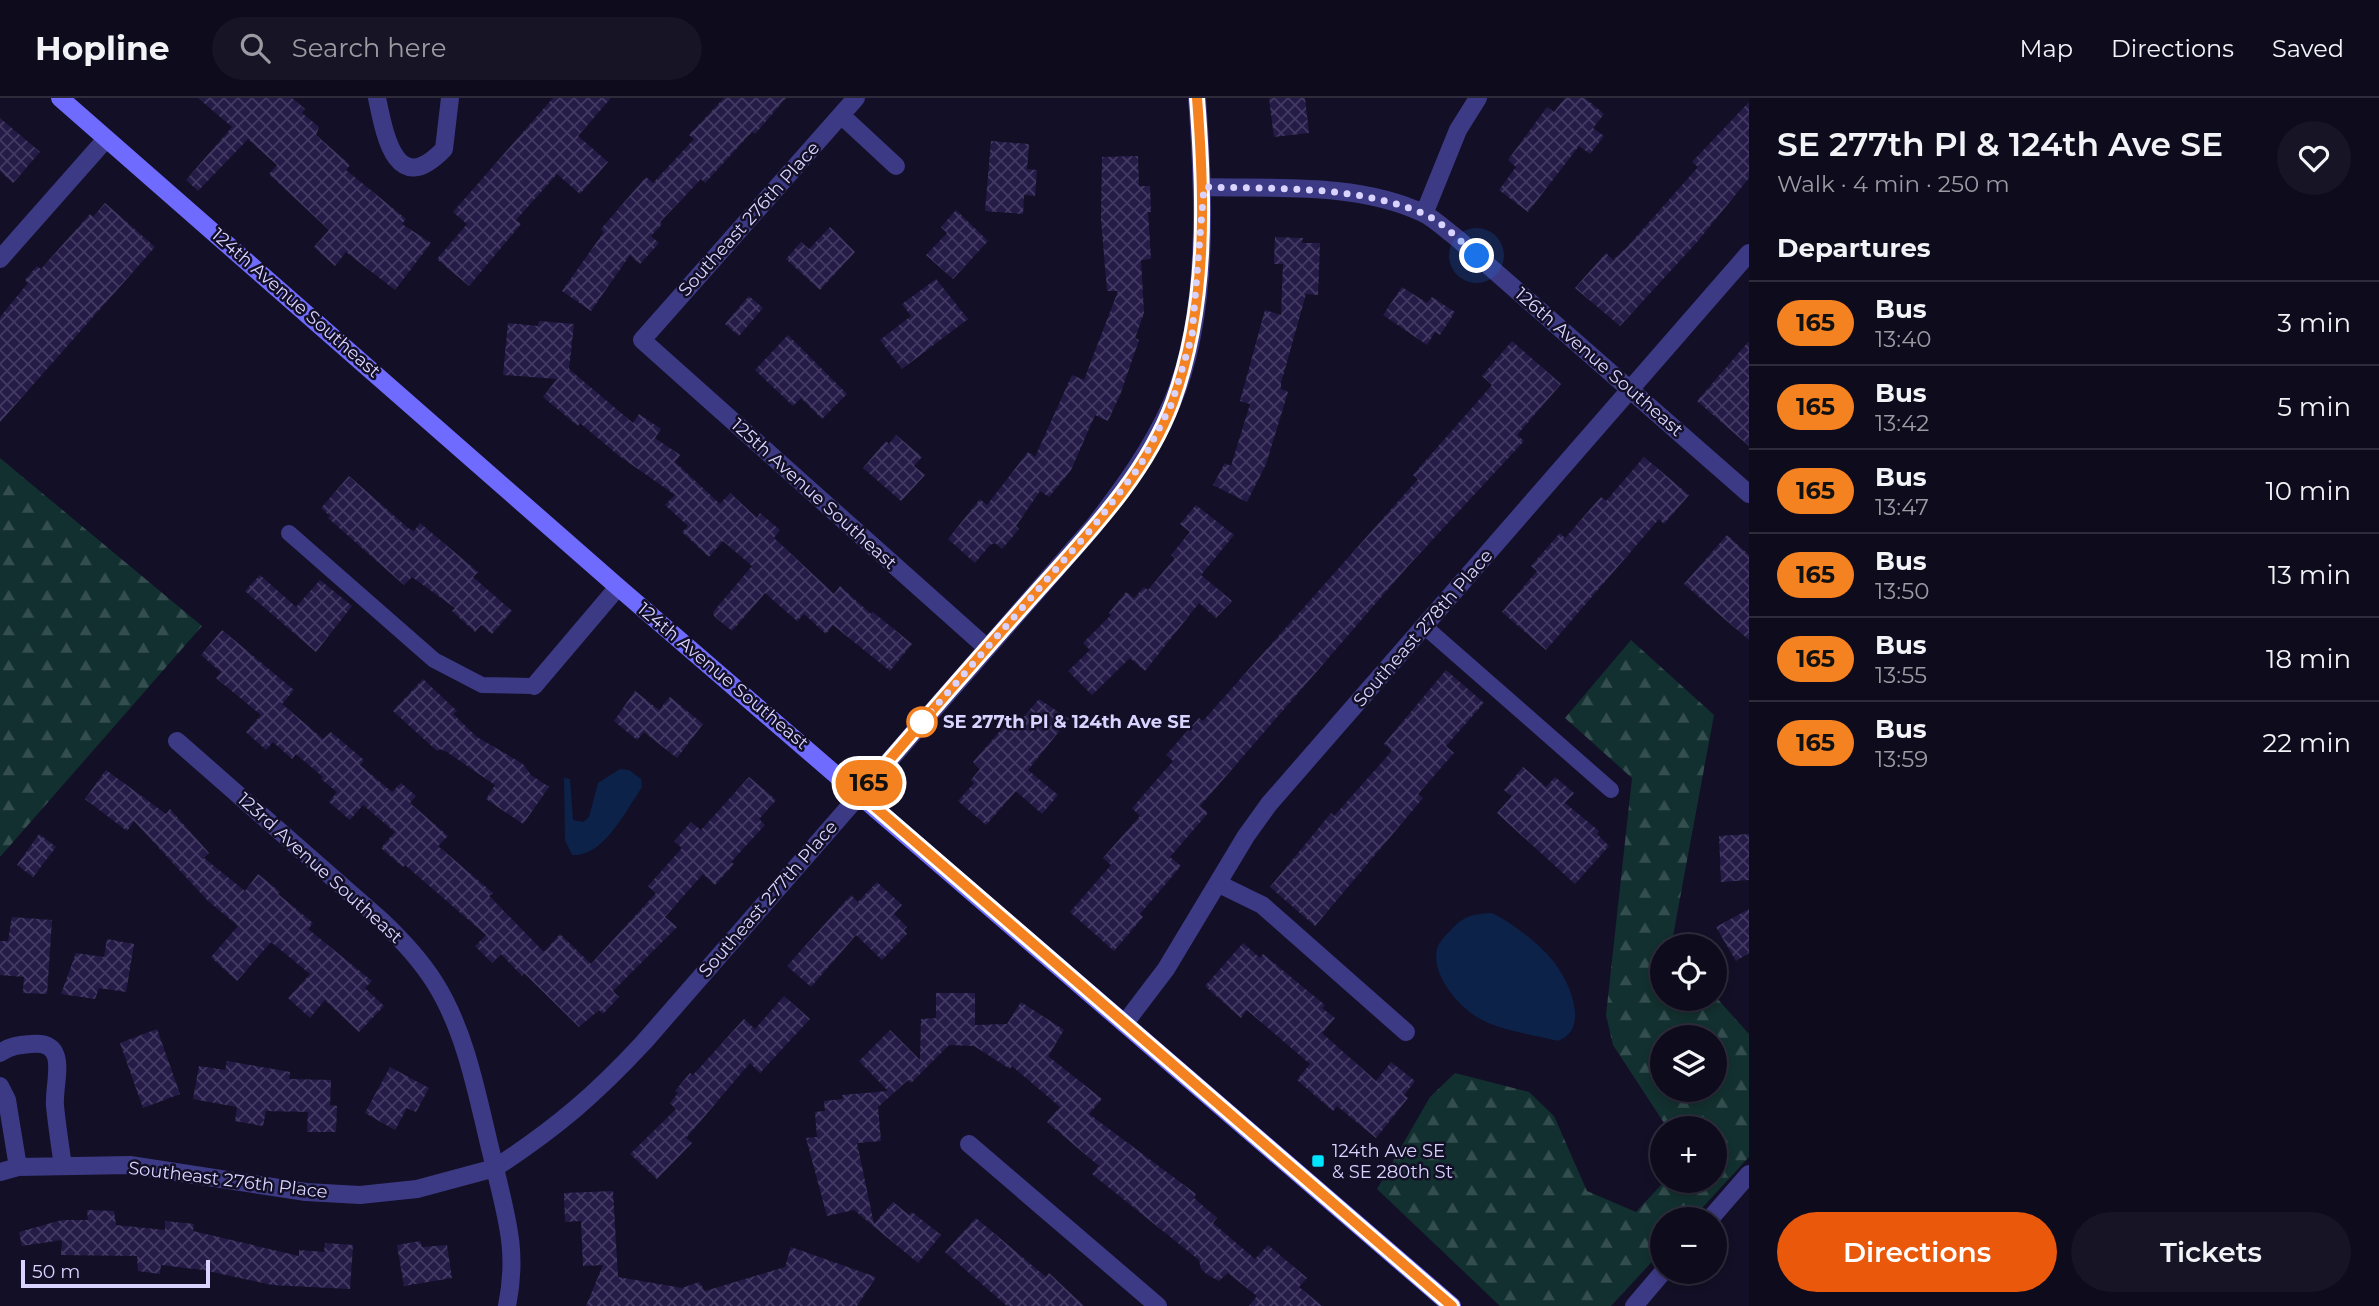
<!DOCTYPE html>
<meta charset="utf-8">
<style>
:root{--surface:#0e0b1c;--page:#171425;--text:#f1f3f6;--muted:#9b9ba3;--line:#2e2b3b;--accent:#ea580c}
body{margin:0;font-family:Montserrat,sans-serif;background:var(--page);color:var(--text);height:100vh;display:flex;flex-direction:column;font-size:26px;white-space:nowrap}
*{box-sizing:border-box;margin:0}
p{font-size:23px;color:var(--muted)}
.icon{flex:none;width:38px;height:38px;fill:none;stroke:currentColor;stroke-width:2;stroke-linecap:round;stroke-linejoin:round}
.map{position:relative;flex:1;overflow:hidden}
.sheet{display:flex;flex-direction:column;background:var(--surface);width:630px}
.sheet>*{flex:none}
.badge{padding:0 14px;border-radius:23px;font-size:24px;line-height:46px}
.controls{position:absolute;left:1650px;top:836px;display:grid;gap:14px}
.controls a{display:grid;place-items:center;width:77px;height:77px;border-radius:50%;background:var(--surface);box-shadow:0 4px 10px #0003,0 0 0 2px var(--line);font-size:35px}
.scale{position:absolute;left:21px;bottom:18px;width:189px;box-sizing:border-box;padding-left:7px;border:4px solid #d9d4ff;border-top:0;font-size:19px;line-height:24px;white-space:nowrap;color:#d9d4ff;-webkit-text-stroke:5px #130f26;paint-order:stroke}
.you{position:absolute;width:35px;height:35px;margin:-18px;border:5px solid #fff;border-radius:50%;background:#1a73e8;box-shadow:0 0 0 10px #1a73e833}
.map>.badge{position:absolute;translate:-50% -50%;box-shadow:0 0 0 4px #fff}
h2{padding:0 28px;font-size:26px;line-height:63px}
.round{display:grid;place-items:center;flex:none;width:74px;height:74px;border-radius:37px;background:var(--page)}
.head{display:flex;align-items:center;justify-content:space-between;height:119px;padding:0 28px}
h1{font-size:33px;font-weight:600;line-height:52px}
.button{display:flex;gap:14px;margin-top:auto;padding:14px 28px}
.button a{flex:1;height:80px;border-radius:42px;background:var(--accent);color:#fff;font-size:28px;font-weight:600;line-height:80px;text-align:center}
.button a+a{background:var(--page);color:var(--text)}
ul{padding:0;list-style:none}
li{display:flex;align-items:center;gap:21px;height:84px;padding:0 28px;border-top:2px solid var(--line)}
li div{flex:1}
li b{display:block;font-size:26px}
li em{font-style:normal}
li .badge{min-width:77px;font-weight:700;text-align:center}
header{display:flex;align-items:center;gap:42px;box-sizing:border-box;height:98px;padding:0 35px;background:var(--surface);border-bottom:2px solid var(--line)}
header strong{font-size:33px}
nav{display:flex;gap:38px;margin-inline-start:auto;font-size:24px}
.search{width:490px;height:63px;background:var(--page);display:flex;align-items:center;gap:18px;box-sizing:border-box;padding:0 24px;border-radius:38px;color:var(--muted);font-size:26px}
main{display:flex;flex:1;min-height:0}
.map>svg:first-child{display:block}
</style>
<header>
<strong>Hopline</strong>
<div class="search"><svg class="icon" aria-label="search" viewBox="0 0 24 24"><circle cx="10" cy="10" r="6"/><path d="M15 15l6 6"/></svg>Search here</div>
<nav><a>Map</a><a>Directions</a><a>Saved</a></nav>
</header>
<main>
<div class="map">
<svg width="1749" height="1208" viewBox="0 0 1749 1208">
<defs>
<pattern id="forest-firs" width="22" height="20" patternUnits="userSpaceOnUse" patternTransform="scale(1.75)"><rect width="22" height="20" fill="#12302f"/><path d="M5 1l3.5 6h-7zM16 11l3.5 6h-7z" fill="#344d4e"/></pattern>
<pattern id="building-cross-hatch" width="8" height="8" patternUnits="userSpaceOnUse" patternTransform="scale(1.75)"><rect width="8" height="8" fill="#241b47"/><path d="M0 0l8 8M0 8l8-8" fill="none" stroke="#433b63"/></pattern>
</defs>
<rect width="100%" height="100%" fill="#130f26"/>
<path fill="url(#forest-firs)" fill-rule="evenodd" d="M0,360L202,528L0,759Z
M1631,542L1714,617L1671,849H1662V901H1715V898L1749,936V1059L1691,1122H1662V1153L1611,1208H1500L1377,1091L1430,999L1455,975L1529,994L1554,1018L1587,1093L1636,1114L1661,1087L1662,1076V1083H1715V1031H1668L1613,947L1606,917L1632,680L1565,620ZM1662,940H1715V992H1662Z"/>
<path fill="#0c2248" d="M620,671L629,672L641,681L642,689L637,697C622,719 602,759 572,757L565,742L564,680L570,681L573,722L583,724L589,719L598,685Z
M1492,815C1512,825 1539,845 1553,863C1569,882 1591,931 1558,943C1532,936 1499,933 1475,918C1456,905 1431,876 1437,851C1438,845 1445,838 1450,833C1463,818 1472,816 1492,815Z"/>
<path fill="url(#building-cross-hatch)" d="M198,0H292L305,11L302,15L319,29L316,37L350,67L346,72L406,121L402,126L431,145L395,192L346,154L335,168L314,149L329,132L269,76L277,67L248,41L198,93L186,82L232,29Z
M553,0H611L578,38L608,64L580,96L557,76L516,122L521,126L469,188L437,161L467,126L453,114Z
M724,0H786L755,36L752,34L705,85L701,81L660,124L662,126L651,138L659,145L640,166L630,157L591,213L562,193L604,134L601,131L646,79L653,85L694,41L689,37Z
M1269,0H1305L1309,35L1274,39Z
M1565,0H1585L1604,16L1593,30L1604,38L1590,56L1579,48L1528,114L1499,92L1516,69L1508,62L1547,9L1554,14Z
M1749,4V80L1697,144L1620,228L1575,190L1606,155L1613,162L1627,149L1698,69L1692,64Z
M0,20L40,54L13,85L0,73Z
M991,43L1029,46L1027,71L1037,72L1035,98L1024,97L1023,116L985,113Z
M1138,58L1139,88H1150L1151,114H1148L1151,161L1141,162L1144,215L1135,240L1139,242L1120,297L1108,323L1095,317L1071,372L1049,399L1040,393L1016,428L1019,431L1002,451L995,445L990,447L975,465L948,441L980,401L987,407L1028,354L1035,359L1072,277L1084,282L1118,193H1107L1101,121L1102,59Z
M105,105L155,149L0,324V219L28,185L25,182L37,168L41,171L90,116L93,119Z
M956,112L988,143L953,181L926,157L947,135L941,129Z
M830,129L855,154L820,192L786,161L801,144L809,151Z
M1275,139L1303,140L1302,145H1320L1318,197L1306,196L1281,285V291L1288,294L1266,366L1247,404L1213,387L1225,365L1231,368L1250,306L1240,303L1265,212L1281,217L1283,166H1274Z
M936,181L968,221L902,271L880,242L911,218L902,206Z
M1402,189L1427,205L1432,199L1455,214L1440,237L1435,234L1427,247L1383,217Z
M749,198L763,210L739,238L725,226Z
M539,223L574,226L569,271L633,325L639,316L661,331L655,340L680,357L675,364L720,406L730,395L757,420L760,415L780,432L774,440L834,496L840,488L871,516L873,514L912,546L890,573L833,527L826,536L804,516L797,523L765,495L732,533L714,518L713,514L752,468L723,443L709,459L682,434L688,428L665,407L675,397L618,357L580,325L578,328L543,299L557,281L503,277L508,225L538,228Z
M788,237L847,296L822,321L801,300L793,308L755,272Z
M1512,243L1561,286L1517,337L1524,343L1409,467L1200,708L1208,715L1170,759L1181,768L1140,816L1143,819L1114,853L1070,814L1111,767L1103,760L1140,718L1132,710L1173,663L1166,657L1199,620L1203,623L1418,381L1413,377L1492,287L1482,278Z
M1749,243V348L1697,303Z
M896,337L922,359L914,368L925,377L901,403L863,370L886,343L889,346Z
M1644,359L1689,397L1664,426L1659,421L1546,552L1502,514L1537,473L1531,468L1560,435L1565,440L1601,399L1606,403Z
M349,378L408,430L414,433L420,425L478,474L473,479L512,513L492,536L481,527L475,534L452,513L455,510L412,479L404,487L328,420L330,418L321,410Z
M1196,407L1234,437L1201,477L1232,503L1216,520L1199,505L1145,573L1130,560L1092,597L1068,573L1090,552L1083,545L1111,517L1109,515L1126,494L1134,500L1144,489L1148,492L1175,460L1171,457L1190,434L1180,426Z
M1727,437L1749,457V542L1684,486Z
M260,477L296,509L320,482L352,508L316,554L245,493Z
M222,532L294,592L282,606L323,641L331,634L364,662L360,667L392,694L401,685L416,698L410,705L448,738L438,748L493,795L489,798L544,854L560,836L591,866L656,795L648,788L682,750L674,743L691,724L701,732L749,679L776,702L759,721L765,727L731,764L734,766L715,787L703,776L665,819L677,829L613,893L619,899L603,916L599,912L579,929L524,875L522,878L501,856L492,865L475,848L486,837L405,767L403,769L381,750L395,734L363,707L350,722L329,704L337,694L321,681L323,679L296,656L292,661L273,644L266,652L246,634L261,617L216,580L221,574L201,557Z
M1446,572L1484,605L1446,648L1454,655L1418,696L1423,700L1315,828L1270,789L1331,715L1334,718L1392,653L1384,646Z
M423,581L457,613L453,616L477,639L523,666L531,677L549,689L523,726L486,701L495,687L447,654L440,651L437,653L393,613Z
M635,593L659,612L670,599L703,626L677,660L644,634L637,642L614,623Z
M1039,601L1069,621L1028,672L1058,697L1042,716L1016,693L986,727L958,703L974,685L971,682L980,671L973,664L1014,617L1021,622Z
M1523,669L1546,689L1555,679L1574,695L1565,705L1599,733L1597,736L1609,748L1575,786L1497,715L1512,698L1504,692Z
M106,672L166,716L170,711L209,755L204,760L245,793L258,776L280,794L278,796L313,825L308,831L372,883L365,890L384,908L359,934L325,902L310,920L288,900L310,876L271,844L237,883L211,859L238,828L208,803L134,723L127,733L85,701Z
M39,736L56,749L33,779L17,767Z
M1749,736V782L1721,784L1719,738Z
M877,784L902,807L894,816L907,829L904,832L907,836L882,862L856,837L811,889L787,868L851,797L858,804Z
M1749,811V855L1736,863L1716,829Z
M12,819L52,822L47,896L23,895L24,879L0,877V843H8Z
M107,841L134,846L126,894L99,890L95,901L61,896L76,855L104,859Z
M1243,845L1260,860L1263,856L1325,907L1322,910L1335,920L1322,935L1376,983L1391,964L1415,983L1404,997L1408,1000L1376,1040L1337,1008L1333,1013L1297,982L1310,966L1247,912L1241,920L1205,888Z
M936,895H975V927L1007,926L1021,904L1064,932L1048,958L1102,1001L1089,1016L1196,1096L1194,1100L1217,1120L1213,1125L1255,1161L1268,1147L1307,1180L1299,1189L1322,1208H1249L1257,1198L1228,1175L1219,1183L1208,1177L1201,1171L1199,1162L1092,1076L1099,1068L1047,1024L1060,1009L1012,968L1010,971L974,948L949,947L911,985L908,982L878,1009L881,1043L857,1045L874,1126L893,1104L909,1117L912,1114L941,1137L918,1165L854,1112L827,1118L806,1040L817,1039L815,1014L825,1013L824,1003L843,1001L842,997L888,993L859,963L890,932L920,962L921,921L936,920Z
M784,898L810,921L760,975L750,965L686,1040L692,1045L657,1081L630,1056L676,1011L670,1005L678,995L675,993L690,975L693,977L744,921L755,931Z
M157,931L180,996L143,1010L120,945Z
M227,963L290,974L289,981L331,982L330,1007L337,1008L336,1034H307L308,1014L266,1013L263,1028L235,1023L237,1009L193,1001L199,968L225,972Z
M390,969L429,990L416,1014L407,1010L395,1032L365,1015Z
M613,1093L618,1179L682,1190L699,1184L705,1193L785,1169L791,1149L876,1179L857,1208H586L603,1167L583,1168L581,1123L565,1124L564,1095Z
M87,1112L114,1113L116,1127L165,1132V1123L194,1126L193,1133L299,1158V1152L324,1154L325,1145L353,1147L350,1191L272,1187L203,1172L161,1167L160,1176L138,1173L137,1158L61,1157L62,1142L22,1148L19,1134L62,1122H88Z
M976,1120L1046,1179L1049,1175L1084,1208H1007L945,1154Z
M420,1143L422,1149L447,1147L452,1180L404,1188L397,1147Z"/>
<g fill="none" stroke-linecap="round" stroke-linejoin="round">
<path stroke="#3d3a85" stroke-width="16" d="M289,435L434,562L482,587L534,588
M1424,528L1611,692"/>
<path stroke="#3d3a85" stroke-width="18" d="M377,0C385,38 396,101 444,51L450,0
M856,0L642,242L987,550
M841,17L896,68
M1204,89C1275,91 1357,84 1423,115C1435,121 1447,133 1458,141L1749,396
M1424,116L1458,32L1478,0
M0,161L106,41
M534,588L618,489
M1219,786L1262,807L1406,934
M1125,925L1166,871L1246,738L1269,706L1749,155
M0,955C10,948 18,947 31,946C71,942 53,984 55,1008C57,1028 60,1048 63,1068
M0,988L7,1002L18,1069
M969,1046L1158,1208
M0,1074L18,1069L130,1067L306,1094L360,1097L417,1091L495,1070C479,1009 469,939 435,885C420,861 402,842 382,823L177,643
M1709,1122L1749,1076
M507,1208C518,1154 507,1122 495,1070C556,1030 595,997 644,944L1093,429C1123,390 1151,352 1171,307C1210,219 1204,94 1197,0
M1634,1208L1663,1174"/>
<path stroke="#6f6bff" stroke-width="18" d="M60,0L618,489L1452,1208"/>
</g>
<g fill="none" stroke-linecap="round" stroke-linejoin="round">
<defs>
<path id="line" d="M1197,0C1205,101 1208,207 1173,304C1144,383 1078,446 1024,508C969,570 914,633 860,696L1452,1208"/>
</defs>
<use href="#line" stroke="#fff" stroke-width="16"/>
<use href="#line" stroke="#f58220" stroke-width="10"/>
<path stroke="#d9d4ff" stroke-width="7" stroke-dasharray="0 12.6" d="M922,624L914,633L1093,429L1140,368L1172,305L1192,238L1204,89C1276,91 1354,87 1422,115C1442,123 1461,144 1477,158"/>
</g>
<circle fill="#fff" stroke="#f58220" stroke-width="3.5" cx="922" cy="624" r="14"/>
<rect fill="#00e5ff" stroke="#130f26" stroke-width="2.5" x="1311" y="1056" width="14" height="14" rx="3.5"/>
<g text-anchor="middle" stroke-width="5" stroke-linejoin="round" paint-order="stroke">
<g font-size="18" fill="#d9d4ff" stroke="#130f26">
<text transform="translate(749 121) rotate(-48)" y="6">Southeast 276th Place</text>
<text transform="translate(296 205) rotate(41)" y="6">124th Avenue Southeast</text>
<text transform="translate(1599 264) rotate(41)" y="6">126th Avenue Southeast</text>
<text transform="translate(814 396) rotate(42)" y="6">125th Avenue Southeast</text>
<text transform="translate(1423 530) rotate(-49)" y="6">Southeast 278th Place</text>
<text transform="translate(723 578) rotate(40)" y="6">124th Avenue Southeast</text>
<text transform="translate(320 770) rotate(42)" y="6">123rd Avenue Southeast</text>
<text transform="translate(768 801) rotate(-49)" y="6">Southeast 277th Place</text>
<text transform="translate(228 1082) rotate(7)" y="6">Southeast 276th Place</text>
</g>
<g font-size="18" font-weight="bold" fill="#d9d4ff" stroke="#130f26" text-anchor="start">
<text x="943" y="630">SE 277th Pl &amp; 124th Ave SE</text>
</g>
<g font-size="18" fill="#d9d4ff" stroke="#130f26" text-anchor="start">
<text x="1332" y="1059">124th Ave SE<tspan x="1332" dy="21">&amp; SE 280th St</tspan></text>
</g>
</g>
</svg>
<div class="controls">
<a><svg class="icon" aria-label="locate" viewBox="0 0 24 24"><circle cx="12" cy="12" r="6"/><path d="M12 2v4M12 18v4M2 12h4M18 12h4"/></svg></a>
<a><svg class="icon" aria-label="layers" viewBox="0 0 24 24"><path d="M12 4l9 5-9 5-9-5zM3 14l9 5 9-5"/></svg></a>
<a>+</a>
<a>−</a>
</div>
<div class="scale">50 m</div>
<div class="you" style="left:1477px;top:158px"></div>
<b class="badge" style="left:869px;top:685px;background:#f58220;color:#111">165</b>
</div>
<section class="sheet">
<div class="head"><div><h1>SE 277th Pl &amp; 124th Ave SE</h1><p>Walk · 4 min · 250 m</p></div><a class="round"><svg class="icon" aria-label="heart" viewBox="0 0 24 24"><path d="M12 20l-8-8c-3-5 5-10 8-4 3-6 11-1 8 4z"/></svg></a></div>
<h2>Departures</h2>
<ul>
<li><span class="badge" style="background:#f58220;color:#111">165</span><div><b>Bus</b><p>13:40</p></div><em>3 min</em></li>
<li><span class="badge" style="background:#f58220;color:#111">165</span><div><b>Bus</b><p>13:42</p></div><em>5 min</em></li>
<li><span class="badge" style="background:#f58220;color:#111">165</span><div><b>Bus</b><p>13:47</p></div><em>10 min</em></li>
<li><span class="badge" style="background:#f58220;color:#111">165</span><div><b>Bus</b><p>13:50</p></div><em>13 min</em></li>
<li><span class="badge" style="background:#f58220;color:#111">165</span><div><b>Bus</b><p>13:55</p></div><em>18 min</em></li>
<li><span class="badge" style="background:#f58220;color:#111">165</span><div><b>Bus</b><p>13:59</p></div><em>22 min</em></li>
</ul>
<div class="button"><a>Directions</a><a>Tickets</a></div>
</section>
</main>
